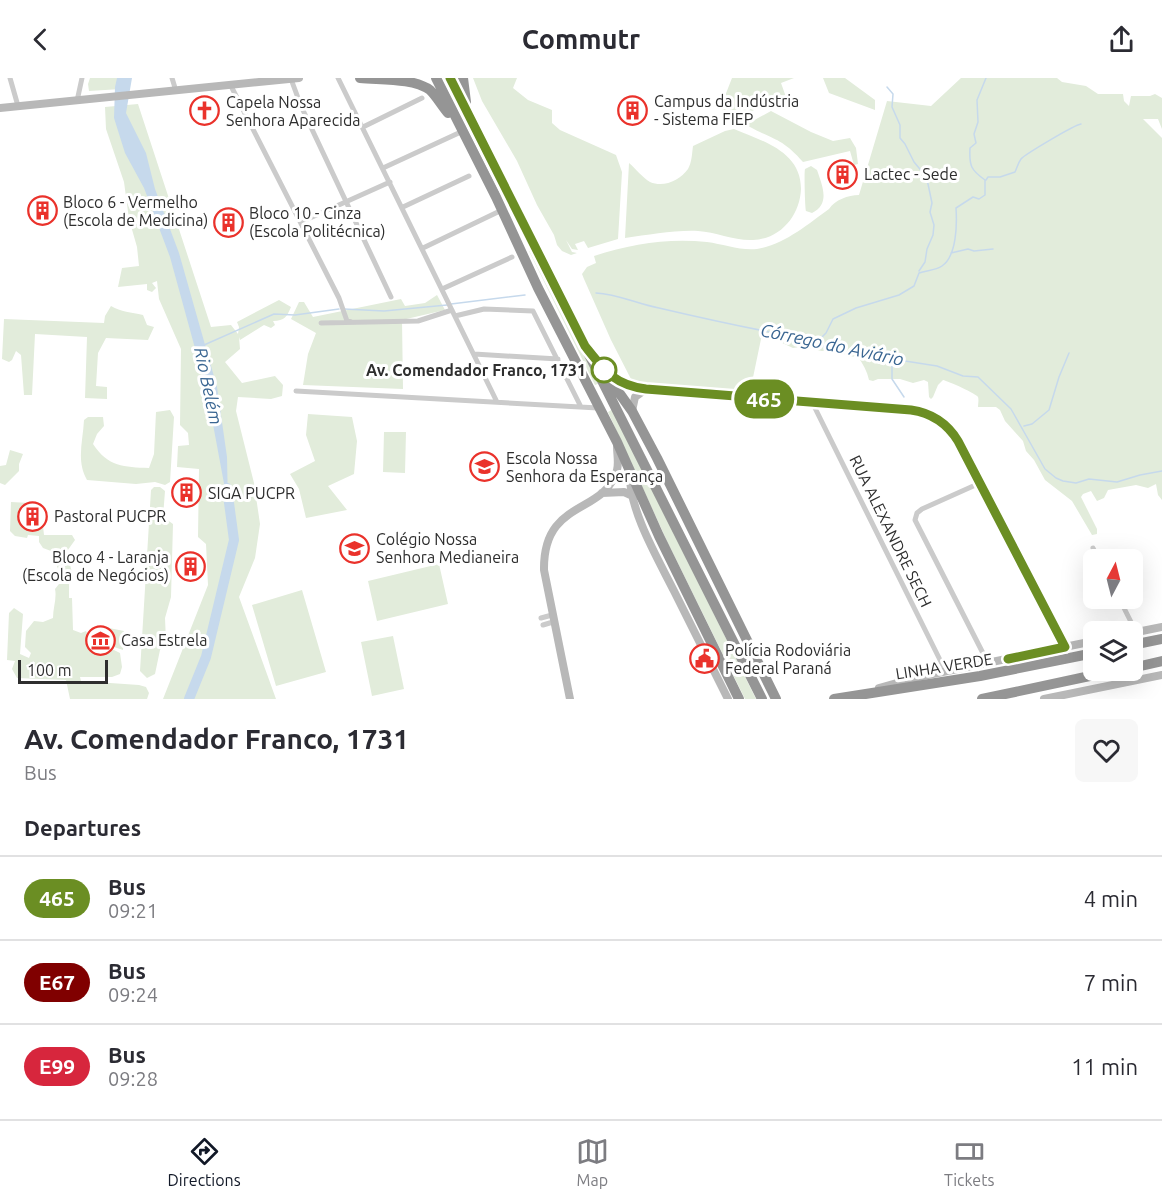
<!DOCTYPE html>
<meta charset="utf-8">
<style>
:root{--surface:#fff;--page:#f7f7f7;--text:#2b2b33;--muted:#7c7c81;--line:#e1e1e2;--accent:#111827}
body{margin:0;font-family:Ubuntu,sans-serif;background:var(--page);color:var(--text);height:100vh;display:flex;flex-direction:column;font-size:22px;white-space:nowrap}
*{box-sizing:border-box;margin:0}
p{font-size:20px;color:var(--muted)}
.icon{flex:none;width:33px;height:33px;fill:none;stroke:currentColor;stroke-width:2;stroke-linecap:round;stroke-linejoin:round}
.map{position:relative;height:621px;overflow:hidden}
.panel{display:flex;flex-direction:column;background:var(--surface);flex:1}
.panel>*{flex:none}
.badge{padding:0 12px;border-radius:20px;font-size:21px;line-height:39px}
.needle{width:39px;rotate:7deg}
.buttons{position:absolute;left:1083px;top:471px;display:grid;gap:12px}
.buttons a{display:grid;place-items:center;width:60px;height:60px;border-radius:9px;background:var(--surface);box-shadow:0 6px 24px #0002;font-size:30px}
.scale{position:absolute;left:18px;bottom:15px;width:90px;box-sizing:border-box;padding-left:6px;border:3px solid #2e2e2e;border-top:0;font-size:16px;line-height:21px;white-space:nowrap;color:#2e2e2e;-webkit-text-stroke:4px #fff;paint-order:stroke}
.map>.badge{position:absolute;translate:-50% -50%;box-shadow:0 0 0 3px #fff}
h2{padding:0 24px;font-size:22px;line-height:54px}
.round{display:grid;place-items:center;flex:none;width:63px;height:63px;border-radius:9px;background:var(--page)}
.overview{display:flex;align-items:center;justify-content:space-between;height:102px;padding:0 24px}
h1{font-size:28px;font-weight:700;line-height:45px}
ul{padding:0;list-style:none}
li{display:flex;align-items:center;gap:18px;height:84px;padding:0 24px;border-top:2px solid var(--line)}
li div{flex:1}
li b{display:block;font-size:22px}
li em{font-style:normal}
li .badge{min-width:66px;font-weight:700;text-align:center}
header{display:flex;justify-content:space-between;align-items:center;height:78px;padding:0 24px;background:var(--surface);font-size:27px;font-weight:700}
.menu{display:flex;justify-content:space-around;align-items:center;height:84px;border-top:2px solid var(--line);background:var(--surface);font-size:16px;color:var(--muted)}
.menu a{display:grid;justify-items:center;gap:3px}
.menu .selected{color:var(--accent)}
.map>svg:first-child{display:block}
</style>
<header><svg class="icon" aria-label="back" viewBox="0 0 24 24"><path d="M15 5l-7 7 7 7"/></svg>Commutr<svg class="icon" aria-label="share" viewBox="0 0 24 24"><path d="M12 15V3M7 8l5-5 5 5M5 13v7h14v-7"/></svg></header>
<div class="map">
<svg width="1162" height="621" viewBox="0 0 1162 621">
<rect width="100%" height="100%" fill="#fff"/>
<path fill="#e2ecdb" d="M90,0H124L121,11L89,13L88,6Z
M473,0H517L513,10L528,22L552,32V45L560,52L616,77L622,94L618,161L588,170L584,163L575,166L578,172L572,171L566,162L572,174L577,175L571,177L562,173L557,167L554,157L537,127L517,83L482,23Z
M732,0H794L781,5L786,19L737,39H728L722,32L723,23Z
M823,0H845L875,22V32L829,15Z
M961,0H1057L1062,4L1086,8L1098,16H1123L1124,23L1129,28L1131,18H1150L1155,16L1162,20V51L1158,41H1143L1162,60V422L1158,417L1156,406L1148,410L1136,407L1108,412L1104,420L1097,423L1091,413L1083,416L1081,419L1097,451V456L1092,457L1072,423L1045,402L1034,382L1026,373L1023,363L1005,343L1000,332L996,329H978C978,326 979,322 978,319C977,316 948,303 943,302L938,307L933,319L931,321L929,319L928,304L924,302L913,305L900,301H878L873,303L869,302C867,293 863,286 858,279L848,278L835,271L822,273L800,269L793,270L778,263L761,261L750,314L633,305L611,262L584,201L582,196L587,189L596,185L594,178C632,166 667,160 707,164C723,166 741,173 757,171C784,167 808,146 829,131C835,122 848,117 859,117L887,23L931,28Z
M138,26L211,249L231,247L238,256L239,249L237,244L279,222L291,229C287,238 285,243 273,243L275,247L271,250L264,247L240,262L239,259L240,271L225,284L242,305L275,298L283,307L282,318L271,321L238,319L236,333L254,405L260,446L255,480L239,519L276,621H163L208,507L206,466L198,459L199,391L177,389L178,368L189,367L188,355L180,347L181,271L159,221L157,203L152,205L156,210L152,214L147,212V206L118,209L122,190L139,188L137,169L129,141L124,104L106,51L105,29Z
M771,33L811,54L833,63L850,60L856,70L858,86L854,87L850,73L803,84C782,60 774,62 748,48L749,45Z
M734,51C762,63 801,73 801,111C800,137 781,161 753,162C735,163 716,154 698,153C674,152 649,157 625,160L629,85C635,90 643,100 650,104C664,110 680,102 688,91C692,84 692,75 693,68L725,53Z
M811,88L817,92C822,107 831,126 812,135L806,133C805,130 804,94 805,91Z
M532,172L600,305L595,307L529,173Z
M437,217L445,232L402,242L403,311L303,307L308,276L316,255L291,241L299,224H304L313,239L401,221L405,228L425,225Z
M111,228C121,234 131,234 143,237L147,247L154,249L148,262L106,260L98,275L96,308L107,309V321L85,320L87,259L35,256L32,317H24L21,277L16,273L12,282L9,284L2,281L4,241L104,245L105,238Z
M613,331L756,621H745L667,463L608,334Z
M170,332L174,339L170,404L165,407L155,404L136,406L87,402C76,383 83,363 84,342L88,339H103L104,348L97,356L93,366C108,389 124,389 149,390L154,376L156,334Z
M308,336L352,339L357,363L354,396L328,408L347,432L306,440L299,411L290,396L315,383L306,357Z
M384,354H406L405,395L383,394Z
M10,372L23,376L19,386V393L5,407L0,405V388L6,387Z
M154,409H160L165,413L163,439L173,446L171,519L165,540L166,563L160,572L155,596L147,600L140,593L151,412Z
M11,424L30,425V428H23V447L43,448L44,457H72L75,462L65,476L72,479L70,487L73,498L64,502L60,501C60,491 54,483 51,473L43,470L39,464V458L28,457L27,460L15,458L10,453Z
M439,486L448,526L377,543L368,503Z
M59,506H69V520H72L73,552L81,555L86,553C91,565 100,573 114,572L120,575L122,589L120,596L112,599H80L81,603L139,607L146,609L149,615L147,621H70L66,602L17,600L12,591L15,583L7,582L9,535L14,530L23,536L20,576L29,580L31,575L25,569L26,553L34,543L43,544L53,540C53,530 57,520 55,511Z
M302,512L326,594L276,608L252,527Z
M104,549L124,553L123,572L111,568L108,561L95,555V553Z
M393,558L404,611L372,618L361,564Z"/>
<path fill="#c6d9ec" d="M117,0H132L126,35L146,75L155,111L179,175L217,309L227,379L228,427L207,314L170,179L144,110L125,75L114,40L115,9Z"/>
<g fill="none" stroke-linecap="round" stroke-linejoin="round">
<path stroke="#c6d9ec" stroke-width="1.5" d="M887,9L893,16L892,29L900,47V60L905,66L914,84L924,96L928,106L932,125L930,134L934,147L933,157L927,171L925,184L919,193
M986,102L988,99H1000L1015,94C1017,90 1018,85 1021,81C1024,77 1074,47 1081,46
M951,175L968,171L974,173L993,171
M596,215C618,216 637,226 659,230C710,242 761,253 813,262L824,269L833,270L841,273L937,288L963,298L978,299L1011,331L1045,391L1056,400L1063,403L1076,405L1089,401L1117,404L1140,397L1162,393
M451,226L525,217
M344,231L384,233L447,227
M818,263L826,255L833,241L856,230L899,217L914,208L919,195C926,192 935,193 942,188C957,178 957,145 956,130L973,119L979,121L985,117V102C971,92 969,88 970,70L976,65L974,56L978,44L977,22L986,0
M204,267L274,236L295,237L339,231
M892,281V301L904,319
M1024,348L1032,346L1049,332L1059,299L1069,275"/>
<path stroke="#c6d9ec" stroke-width="10" d="M189,621L206,579L234,462L227,410"/>
<path stroke="#cbcbcb" stroke-width="5" d="M10,0L18,28
M172,0L176,13
M338,0L497,324
M291,1L301,28L391,219
M231,8L339,220L347,243L351,244
M77,23L82,0
M363,49L422,20
M383,90L463,53
M403,129L469,98
M301,144L390,104
M423,170L502,132
M442,211L512,179
M455,238L484,231L533,233L581,329
M321,245L418,243L452,232
M474,276L558,281
M296,313L598,330
M812,324L946,594
M980,405L922,431L917,435L915,442L988,585
M1093,470L1099,482
M1119,520L1136,554
M541,540L552,537
M543,547L553,544"/>
<path stroke="#b8b8b8" stroke-width="8" d="M0,30L299,0
M609,297L624,306L646,311L911,332C932,335 947,345 958,363L1065,569
M632,333L635,319L646,311
M630,397C629,432 658,481 674,513C692,549 710,585 728,621
M602,415L624,414L635,419
M1132,555L1162,549
M879,610L918,599L1094,563
M570,621L544,492C543,420 604,438 617,392C619,385 617,376 617,369
M1044,621L1162,597"/>
<path stroke="#959595" stroke-width="10" d="M360,0C382,2 413,0 430,12C437,19 442,28 448,35
M436,0L496,119L538,210L617,364L659,458L739,621
M450,0L762,621
M463,0L466,24
M598,285L632,333L657,380L776,621
M1132,567L1162,561
M1132,590L1162,583
M834,621L980,598L1094,575
M982,621L1118,592"/>
</g>
<g fill="none" stroke-linecap="round" stroke-linejoin="round">
<defs>
<path id="line" d="M450,0L585,268C604,292 614,307 646,311L911,332C932,335 947,345 958,363L1065,569L1008,581"/>
</defs>
<use href="#line" stroke="#fff" stroke-width="14"/>
<use href="#line" stroke="#6b8e23" stroke-width="9"/>
</g>
<defs>
<symbol id="building-ring" viewBox="-11 -11 22 22"><circle r="9.5" fill="#fff" stroke="#ea322b" stroke-width="1.5"/><path d="M-4-6H4V6H1V3H-1V6H-4ZM-2.5-4.3h1.7v1.8h-1.7ZM.8-4.3h1.7v1.8H.8ZM-2.5-1h1.7V.8h-1.7ZM.8-1h1.7V.8H.8Z" fill="#ea322b"/></symbol>
<symbol id="church-ring" viewBox="-11 -11 22 22"><circle r="9.5" fill="#fff" stroke="#ea322b" stroke-width="1.5"/><path d="M-1.2-6h2.4v3.5h3.3v2.4h-3.3V6h-2.4V-.1h-3.3v-2.4h3.3Z" fill="#ea322b"/></symbol>
<symbol id="school-ring" viewBox="-11 -11 22 22"><circle r="9.5" fill="#fff" stroke="#ea322b" stroke-width="1.5"/><path d="M0-5L7-2L0 1L-7-2ZM-4 1L0 2.5L4 1V4Q0 6-4 4Z" fill="#ea322b"/></symbol>
<symbol id="museum-ring" viewBox="-11 -11 22 22"><circle r="9.5" fill="#fff" stroke="#ea322b" stroke-width="1.5"/><path d="M0-6L6-3V-2H-6V-3ZM-5-1h2V3h-2ZM-1-1h2V3h-2ZM3-1h2V3H3ZM-6 4H6V6H-6Z" fill="#ea322b"/></symbol>
<symbol id="civic-ring" viewBox="-11 -11 22 22"><circle r="9.5" fill="#fff" stroke="#ea322b" stroke-width="1.5"/><path d="M-.6-6.5H3V-4.5H.6V-3L4-1V1h2V6H-6V1h2V-1L-.6-3ZM-1.2 2.5V6h2.4V2.5Z" fill="#ea322b"/></symbol>
</defs>
<g fill-rule="evenodd">
<use href="#building-ring" x="616" y="16" width="33" height="33"/>
<use href="#church-ring" x="188" y="16" width="33" height="33"/>
<use href="#building-ring" x="826" y="80" width="33" height="33"/>
<use href="#building-ring" x="26" y="116" width="33" height="33"/>
<use href="#building-ring" x="212" y="128" width="33" height="33"/>
<use href="#school-ring" x="468" y="372" width="33" height="33"/>
<use href="#building-ring" x="170" y="398" width="33" height="33"/>
<use href="#building-ring" x="16" y="422" width="33" height="33"/>
<use href="#school-ring" x="338" y="454" width="33" height="33"/>
<use href="#building-ring" x="174" y="472" width="33" height="33"/>
<use href="#museum-ring" x="84" y="546" width="33" height="33"/>
<use href="#civic-ring" x="688" y="564" width="33" height="33"/>
</g>
<circle fill="#fff" stroke="#6b8e23" stroke-width="3" cx="604" cy="292" r="12"/>
<g text-anchor="middle" stroke-width="6" stroke-linejoin="round" paint-order="stroke">
<g font-size="16" fill="#2e2e2e" stroke="#fff" text-anchor="start">
<text x="654" y="29">Campus da Indústria<tspan x="654" dy="18">- Sistema FIEP</tspan></text>
<text x="226" y="30">Capela Nossa<tspan x="226" dy="18">Senhora Aparecida</tspan></text>
<text x="864" y="102">Lactec - Sede</text>
<text x="63" y="130">Bloco 6 - Vermelho<tspan x="63" dy="18">(Escola de Medicina)</tspan></text>
<text x="249" y="141">Bloco 10 - Cinza<tspan x="249" dy="18">(Escola Politécnica)</tspan></text>
<text x="506" y="386">Escola Nossa<tspan x="506" dy="18">Senhora da Esperança</tspan></text>
<text x="208" y="421">SIGA PUCPR</text>
<text x="54" y="444">Pastoral PUCPR</text>
<text x="376" y="467">Colégio Nossa<tspan x="376" dy="18">Senhora Medianeira</tspan></text>
<text x="169" y="485" text-anchor="end">Bloco 4 - Laranja<tspan x="169" dy="18">(Escola de Negócios)</tspan></text>
<text x="121" y="568">Casa Estrela</text>
<text x="725" y="578">Polícia Rodoviária<tspan x="725" dy="18">Federal Paraná</tspan></text>
</g>
<g font-size="16" font-weight="bold" fill="#2e2e2e" stroke="#fff" text-anchor="end">
<text x="586" y="298">Av. Comendador Franco, 1731</text>
</g>
<g font-size="16" fill="#2e2e2e" stroke="#fff">
<text transform="translate(891 453) rotate(64)" y="6">RUA ALEXANDRE SECH</text>
<text transform="translate(944 588) rotate(-9)" y="6">LINHA VERDE</text>
</g>
<g font-size="18" font-style="italic" fill="#3a6692" stroke="#fff">
<text transform="translate(832 267) rotate(12)" y="6">Córrego do Aviário</text>
<text transform="translate(208 308) rotate(78)" y="6">Rio Belém</text>
</g>
</g>
</svg>
<div class="buttons">
<a><svg class="needle" viewBox="-14 -14 28 28"><path d="M0-13l5 13h-10z" fill="#e53935"/><path d="M0 13l5-13h-10z" fill="#7c7c81"/></svg></a>
<a><svg class="icon" aria-label="layers" viewBox="0 0 24 24"><path d="M12 4l9 5-9 5-9-5zM3 14l9 5 9-5"/></svg></a>
</div>
<div class="scale">100 m</div>
<b class="badge" style="left:764px;top:321px;background:#6b8e23;color:#fff">465</b>
</div>
<section class="panel">
<div class="overview"><div><h1>Av. Comendador Franco, 1731</h1><p>Bus</p></div><a class="round"><svg class="icon" aria-label="heart" viewBox="0 0 24 24"><path d="M12 20l-8-8c-3-5 5-10 8-4 3-6 11-1 8 4z"/></svg></a></div>
<h2>Departures</h2>
<ul>
<li><span class="badge" style="background:#6b8e23;color:#fff">465</span><div><b>Bus</b><p>09:21</p></div><em>4 min</em></li>
<li><span class="badge" style="background:#800000;color:#fff">E67</span><div><b>Bus</b><p>09:24</p></div><em>7 min</em></li>
<li><span class="badge" style="background:#d7263d;color:#fff">E99</span><div><b>Bus</b><p>09:28</p></div><em>11 min</em></li>
</ul>
</section>
<nav class="menu">
<a class="selected"><svg class="icon" aria-label="directions" viewBox="0 0 24 24"><path d="M12 3l9 9-9 9-9-9zM9 14v-3h6M13 9l2 2-2 2"/></svg>Directions</a>
<a><svg class="icon" aria-label="map" viewBox="0 0 24 24"><path d="M3 6l6-2 6 2 6-2v14l-6 2-6-2-6 2zM9 4v14M15 6v14"/></svg>Map</a>
<a><svg class="icon" aria-label="tickets" viewBox="0 0 24 24"><path d="M3 7h18v10H3zM15 7v10"/></svg>Tickets</a>
</nav>
